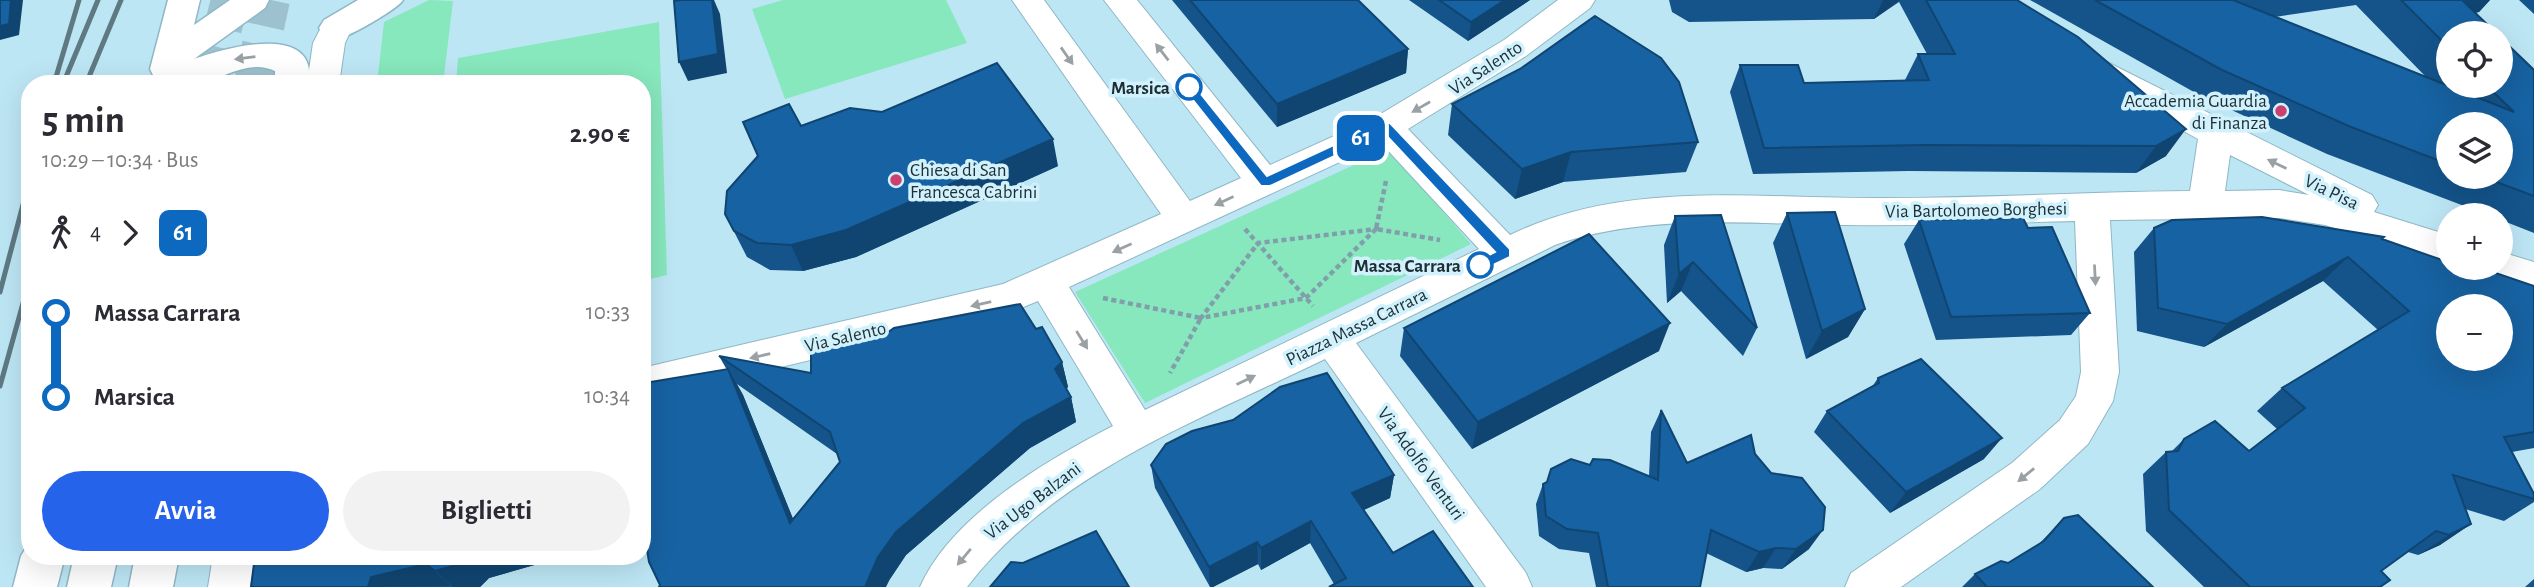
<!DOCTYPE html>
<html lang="it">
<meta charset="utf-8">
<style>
:root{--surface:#fff;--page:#f2f2f3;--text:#2b2b33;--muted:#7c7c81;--accent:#2563eb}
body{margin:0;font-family:"Alegreya Sans",sans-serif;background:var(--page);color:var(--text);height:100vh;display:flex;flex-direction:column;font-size:26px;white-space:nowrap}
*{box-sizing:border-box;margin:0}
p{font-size:23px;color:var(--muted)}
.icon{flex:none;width:38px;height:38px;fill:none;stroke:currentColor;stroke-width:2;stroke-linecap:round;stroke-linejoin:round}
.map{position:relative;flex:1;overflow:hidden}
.details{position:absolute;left:21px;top:75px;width:630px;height:490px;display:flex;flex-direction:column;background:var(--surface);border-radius:28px;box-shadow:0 7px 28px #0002}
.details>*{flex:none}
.badge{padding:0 14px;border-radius:10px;font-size:24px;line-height:46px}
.fabs{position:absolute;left:2436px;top:21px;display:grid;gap:14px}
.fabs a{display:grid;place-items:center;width:77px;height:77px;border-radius:50%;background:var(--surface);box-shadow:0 7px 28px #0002;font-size:35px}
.map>.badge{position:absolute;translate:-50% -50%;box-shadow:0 0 0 4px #fff}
.legs{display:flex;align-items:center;gap:10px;height:77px;padding:0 21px;font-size:23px}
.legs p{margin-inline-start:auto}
.overview{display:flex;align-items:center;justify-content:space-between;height:119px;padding:0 21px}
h1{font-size:38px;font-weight:700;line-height:52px}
.action{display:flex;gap:14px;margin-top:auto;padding:14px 21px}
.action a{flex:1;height:80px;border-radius:42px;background:var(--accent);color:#fff;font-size:28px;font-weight:700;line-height:80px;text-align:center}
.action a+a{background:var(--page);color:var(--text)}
ul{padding:0 21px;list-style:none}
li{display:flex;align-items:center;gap:24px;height:84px;font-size:26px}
li i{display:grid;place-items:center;width:10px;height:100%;margin:0 9px;background:currentColor}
li i::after{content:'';width:18px;height:18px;margin:-9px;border:5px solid;border-radius:50%;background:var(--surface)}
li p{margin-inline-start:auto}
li:first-child i{background:linear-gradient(#0000 50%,currentColor 0)}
li:last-child i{background:linear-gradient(currentColor 50%,#0000 0)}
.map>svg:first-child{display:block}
</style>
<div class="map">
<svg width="2534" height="587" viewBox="0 0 2534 587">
<rect width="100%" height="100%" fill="#bde6f5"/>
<path fill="#87e7bd" d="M429,0L453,1L443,84H377L384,22Z
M783,0H946L967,43L785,99L752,9Z
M659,22L667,275L642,281V84H456L458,58Z
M1389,149L1471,244L1145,403L1075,292Z"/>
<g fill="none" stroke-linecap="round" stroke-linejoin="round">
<path stroke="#9dc1ce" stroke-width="38" stroke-dasharray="38 19" stroke-linecap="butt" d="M253,82L271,0
M209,84L230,0"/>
<defs>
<path id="minor" d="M1012,0H1044L1190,201L1241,178L1104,0H1137L1270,165L1374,118L1504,40L1558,0H1595L1590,8L1526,56L1408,129L1510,235C1626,179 1757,199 1882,198C1985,198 2087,192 2190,191L2198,139L2095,82L2091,74L2095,66L2107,62L2372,195L2378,205L2374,212L2448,235V263L2325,225L2279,218L2110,220L2119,372L2113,401L2088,444L2040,489L1901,587H1845L1851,573L2012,463L2060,420L2076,396L2081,372L2075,221C1999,223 1922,226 1846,225C1749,224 1648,213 1555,245L1356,343L1526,573L1532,587H1486L1325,359C1200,420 1054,473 967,587H920C951,516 1047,460 1113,426L1038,301L1009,313L642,400V368L1003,284L1161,214ZM1381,143L1479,249L1145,410L1069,287ZM2230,155L2309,195L2279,190L2225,191Z
M336,17L347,20L352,28L345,43L339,84H307L313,43L325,20Z
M2501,252L2534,262V292L2488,276L2484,268H2501Z
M213,556H255L250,587H208Z"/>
<path id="tertiary" d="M168,0H200L194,25L230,0H269L265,8L194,59C219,50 293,28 307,62C310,69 309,77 309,84H275V71C248,58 222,80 196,84C180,86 163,84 147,84L153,75L150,69Z
M358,0H403C399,8 345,40 335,39C331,39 328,37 324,36L319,28L324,20Z
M30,541V556H65L57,587H13L21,556Z
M74,556H118L111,587H67Z
M135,556H179L173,587H129Z"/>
</defs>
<use href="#minor" stroke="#8fb7c5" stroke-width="2"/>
<use href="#tertiary" stroke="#8fb7c5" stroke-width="3"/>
<path stroke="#809fab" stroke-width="4.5" stroke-dasharray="5 3.5" stroke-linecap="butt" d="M1386,181L1376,229L1440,240
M1245,229L1313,306
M1376,229L1306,298L1201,318L1258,243Z
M1103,298L1201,318L1170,373"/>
<use href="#minor" fill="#fff" fill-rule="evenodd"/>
<use href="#tertiary" fill="#fff" fill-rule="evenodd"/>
<path stroke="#5f7983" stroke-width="5" d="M56,77L79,0
M63,84L98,0
M86,84L121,0
M0,292L30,178
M0,386L30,278"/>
</g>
<path fill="#14548b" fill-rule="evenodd" d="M1172,0H1358L1408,49L1406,73L1277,127Z
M1409,0H1530L1468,41Z
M1669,0H2017L2166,156L2136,173L1909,171L1753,174L1730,92L1740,65L1804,83L1905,80L1918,54H1927L1899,2L1874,19L1689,22L1672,12Z
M2030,0H2490L2479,12L2475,13L2448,33V86H2501L2534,70V233L2501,220V215H2488L2327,154L2201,96ZM2356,5L2426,77L2275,17ZM2448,124L2501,177H2448Z
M2519,0H2534V14Z
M1452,104L1698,142L1686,172L1563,182L1515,199L1448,135Z
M801,126L1058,166L856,257L803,271L770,270L747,257L725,214Z
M1787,213L1865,309L1848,337L1806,359L1773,243Z
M1675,216L1757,328L1743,356L1681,291L1667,303L1664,245Z
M1919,220L2028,228L2090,313L2071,335L1936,340L1904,244Z
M2154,228L2384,237L2382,239L2442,260L2534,286V448L2512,452L2534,494V502L2504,521L2465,509L2471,524L2440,545L2418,555L2408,552L2381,571L2380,587H2204L2146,531L2143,474L2166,452L2172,451L2184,439L2249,451L2277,429L2257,411L2282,388L2378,330L2323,281L2204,347L2137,331L2134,252Z
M1404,328L1659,351L1472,449L1400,356Z
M1036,329L1062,362L1068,387L1066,389L1071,397L1076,422L1030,448L906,555L890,579L660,585L646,543L642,540V390L727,370L719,356L811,373ZM737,384L837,454L840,462L793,519L743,395Z
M1878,378L1984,459L1890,513L1814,432L1827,411L1872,387Z
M1661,410L1687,463L1755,454L1809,549L1782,569L1763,568L1746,572L1706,553L1700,587H1596L1589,553L1559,549L1539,536L1536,504L1543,484L1590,465L1649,476L1651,432Z
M1151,465L1394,475L1390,498L1364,510L1393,553L1334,584L1310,543L1261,570L1258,564L1213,587H1210L1155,488Z
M2064,518L2153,587H1962L1975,574L2008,563L2038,545Z
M255,556H566L489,578L480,587H251Z
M2534,579V587H2525Z"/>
<path fill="#104571" d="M11,0H23L19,35L0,40V26Z
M712,0H714L720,14L727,73L688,81L679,62Z
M1505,0H1530L1468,41L1471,22Z
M1883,0H1900L1874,19Z
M2448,0H2490L2479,12L2430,20Z
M1408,49L1406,73L1277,127V104Z
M2186,129L2166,156L2136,173L2156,146Z
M1053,139L1058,166L856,257L803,271L791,245Z
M1571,152L1563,182L1515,199L1522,169Z
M2348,257L2323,281L2204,347L2227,324Z
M1693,262L1681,291L1667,303L1679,274Z
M1865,309L1848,337L1806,359L1822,331Z
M1670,323L1659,351L1472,449L1478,422Z
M1062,362L1068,387L1061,394L1055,369Z
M728,369L743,395L804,546L790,523Z
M1071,397L1076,422L1030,448L906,555L890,579L886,587H865L878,557L896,532L1023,423Z
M2002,438L1984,459L1890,513L1906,492Z
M1394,475L1390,498L1350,516L1352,493Z
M1311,521L1310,543L1261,570V548Z
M2471,524L2440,545L2418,555L2449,535Z
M1823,530L1809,549L1782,569L1796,549Z
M1257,542L1258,564L1213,587H1210L1209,567Z
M1776,548L1763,568L1746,572L1759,552Z
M465,556H566L489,578L480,587H453L435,571Z
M426,564L451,586L368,587L371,577Z"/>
<path fill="#1762a2" stroke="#104571" stroke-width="2" fill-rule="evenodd" d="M0,0H11L9,24L0,26Z
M681,0H712L718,54L679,62L674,1Z
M1190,0H1358L1408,49L1277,104Z
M1439,0H1505L1471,22Z
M1926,0H2017L2078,37L2186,129L2156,146L1924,145L1764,148L1740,65H1798L1804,83L1929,80L1918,54H1955Z
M2095,0H2233L2514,112L2487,86H2501V38L2534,70V196L2483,177H2501V124H2448V164L2351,127L2222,70Z
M2401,0H2462L2496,33H2448V47Z
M1595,16L1661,58L1679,82L1698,142L1571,152L1522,169L1452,104L1520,69Z
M997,63L1053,139L846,230L791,245L757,243L734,231L725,214L727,191L758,156L743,122L789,104L801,126L850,108L882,112Z
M1835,212L1865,309L1822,331L1787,213Z
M1721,215L1757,328L1693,262L1679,274L1675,216Z
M2262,217L2384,237L2382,239L2442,260L2448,257V268H2481L2534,286V432L2504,437L2534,494V499L2453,475L2471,524L2449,535L2436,531L2381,571L2390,580L2380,587H2250L2169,510L2166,452L2178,451L2184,439L2215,421L2249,451L2305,408L2282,388L2409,311L2348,257L2227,324L2158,308L2154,228L2172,220ZM2448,306H2501V359H2448Z
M2023,218L2028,228L2052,227L2090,313L1951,317L1919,220Z
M1589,234L1670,323L1478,422L1404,328Z
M1020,304L1036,329L1042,327L1062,362L1055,369L1071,397L1023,423L896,532L878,557L865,587H659L660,585L649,562L644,531L642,530V390L651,382L728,369L790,523L840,462L830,432L719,356L811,373V352L887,333L894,328Z
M1921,359L2002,438L1906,492L1827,411L1879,383L1878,378Z
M1327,373L1394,475L1352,493L1393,553L1433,531L1473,587H1329L1346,578L1311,521L1261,548L1257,542L1209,567L1151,465L1166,444L1192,431L1233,420L1280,387Z
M1661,410L1687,463L1751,435L1755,454L1771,473L1802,478L1825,507L1823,530L1796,549L1776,548L1759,552L1711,530L1700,587H1608L1598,533L1567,529L1546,516L1543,484L1547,482L1551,469L1571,459L1590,465L1593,459L1610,460L1658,480Z
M2078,515L2153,587H1987L1975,574L2001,561L2008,563L2044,541L2064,518Z
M1096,531L1129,587H990L1011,562L1023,563Z
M255,556H465L456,565L435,571L426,564L371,577L368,587H251Z"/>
<defs><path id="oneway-solid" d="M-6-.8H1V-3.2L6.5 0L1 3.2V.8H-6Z" transform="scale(1.75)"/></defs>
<g fill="#9aa1a4">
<use href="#oneway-solid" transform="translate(1162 52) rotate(-128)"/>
<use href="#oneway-solid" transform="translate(1067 56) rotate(55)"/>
<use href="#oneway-solid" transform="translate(245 58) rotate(173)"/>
<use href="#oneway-solid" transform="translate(1421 107) rotate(150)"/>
<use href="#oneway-solid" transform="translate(2277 164) rotate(-154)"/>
<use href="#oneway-solid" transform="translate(1224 201) rotate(155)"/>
<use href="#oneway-solid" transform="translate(1122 248) rotate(156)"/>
<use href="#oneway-solid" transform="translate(2095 275) rotate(87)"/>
<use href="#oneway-solid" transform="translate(981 304) rotate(167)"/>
<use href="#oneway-solid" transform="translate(1082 340) rotate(58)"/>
<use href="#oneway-solid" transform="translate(760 356) rotate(167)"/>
<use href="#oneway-solid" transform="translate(1246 380) rotate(-26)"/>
<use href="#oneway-solid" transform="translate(2026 475) rotate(141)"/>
<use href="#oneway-solid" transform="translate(964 557) rotate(130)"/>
</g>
<path fill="#0c69bf" stroke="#fff" stroke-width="2" d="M1189,82L1193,84L1267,176L1381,123H1390L1510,249V257L1485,269H1475V262L1495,252L1384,133L1270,186H1261L1185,90V84Z"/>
<g fill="#fff" stroke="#0c69bf" stroke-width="3.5">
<circle cx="1189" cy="87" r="12"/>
<circle cx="1480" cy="265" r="12"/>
</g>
<g fill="#cc4070" stroke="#d1f2fd" stroke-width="2.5">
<circle cx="2281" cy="111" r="7"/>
<circle cx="896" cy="180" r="7"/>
</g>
<g text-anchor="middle" stroke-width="7" stroke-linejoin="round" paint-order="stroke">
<g font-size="19" fill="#1e2e34" stroke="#d1f2fd">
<text transform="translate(1485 67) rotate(-33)" y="7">Via Salento</text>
<text transform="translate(2332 191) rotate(26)" y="7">Via Pisa</text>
<text transform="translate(1976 209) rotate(-1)" y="7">Via Bartolomeo Borghesi</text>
<text transform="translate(1356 326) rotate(-26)" y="7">Piazza Massa Carrara</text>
<text transform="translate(845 336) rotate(-13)" y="7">Via Salento</text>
<text transform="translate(1422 463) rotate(54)" y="7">Via Adolfo Venturi</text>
<text transform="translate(1032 500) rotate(-37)" y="7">Via Ugo Balzani</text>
</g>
<g font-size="19" font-weight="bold" fill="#1e2e34" stroke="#d1f2fd" text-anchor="end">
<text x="1170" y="94">Marsica</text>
<text x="1461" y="272">Massa Carrara</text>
</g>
<g font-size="19" fill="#1e2e34" stroke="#d1f2fd" text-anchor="end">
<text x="2267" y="107">Accademia Guardia<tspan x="2267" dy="22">di Finanza</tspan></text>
<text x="910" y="176" text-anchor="start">Chiesa di San<tspan x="910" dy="22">Francesca Cabrini</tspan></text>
</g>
</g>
</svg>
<div class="fabs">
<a><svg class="icon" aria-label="locate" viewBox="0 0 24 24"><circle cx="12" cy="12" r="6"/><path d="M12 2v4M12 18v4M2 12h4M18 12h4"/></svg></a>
<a><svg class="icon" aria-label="layers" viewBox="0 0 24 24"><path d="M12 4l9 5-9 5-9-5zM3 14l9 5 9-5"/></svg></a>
<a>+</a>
<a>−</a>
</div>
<b class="badge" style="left:1361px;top:138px;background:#0c69bf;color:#fff">61</b>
<section class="details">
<div class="overview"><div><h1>5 min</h1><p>10:29 – 10:34 · Bus</p></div><b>2.90 €</b></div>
<div class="legs"><svg class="icon" aria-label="walk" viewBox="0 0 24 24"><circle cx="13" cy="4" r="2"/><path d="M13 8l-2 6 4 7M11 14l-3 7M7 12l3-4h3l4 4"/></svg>4<svg class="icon" aria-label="forward" viewBox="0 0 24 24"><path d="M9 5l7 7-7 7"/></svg><b class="badge" style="background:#0c69bf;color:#fff">61</b></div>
<ul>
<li><i style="color:#0c69bf"></i><b>Massa Carrara</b><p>10:33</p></li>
<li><i style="color:#0c69bf"></i><b>Marsica</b><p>10:34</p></li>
</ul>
<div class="action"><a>Avvia</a><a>Biglietti</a></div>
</section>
</div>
